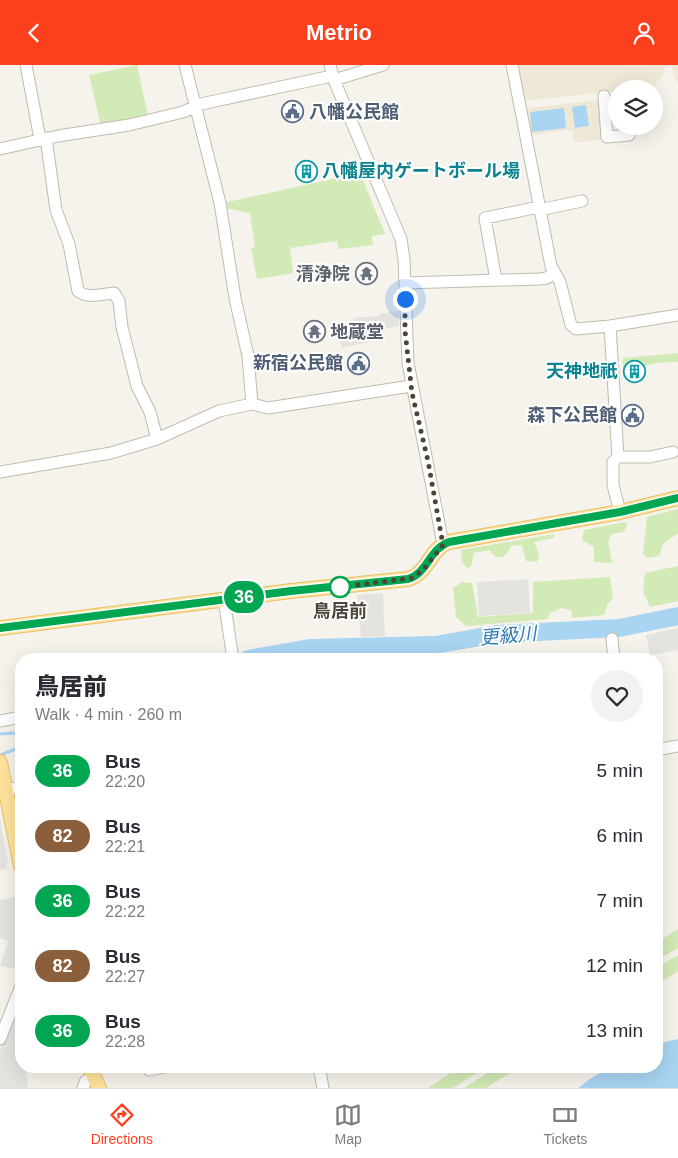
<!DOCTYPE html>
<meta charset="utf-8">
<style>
:root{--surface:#fff;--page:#f2f2f3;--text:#2b2b33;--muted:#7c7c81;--line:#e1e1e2;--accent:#fc3f1d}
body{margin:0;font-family:Arial,"Noto Sans JP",sans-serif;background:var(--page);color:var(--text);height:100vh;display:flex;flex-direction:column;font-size:19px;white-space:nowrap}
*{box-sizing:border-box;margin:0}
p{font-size:16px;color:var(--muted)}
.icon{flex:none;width:28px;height:28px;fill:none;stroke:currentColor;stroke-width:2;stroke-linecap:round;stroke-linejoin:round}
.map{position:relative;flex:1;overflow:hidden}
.sheet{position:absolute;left:15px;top:588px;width:648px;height:420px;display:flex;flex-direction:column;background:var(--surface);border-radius:20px;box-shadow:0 5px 20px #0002}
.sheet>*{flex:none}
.badge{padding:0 10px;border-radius:16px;font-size:18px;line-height:32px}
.buttons{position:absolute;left:608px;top:15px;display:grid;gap:10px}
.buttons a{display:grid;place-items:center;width:55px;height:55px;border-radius:50%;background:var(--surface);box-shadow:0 5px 20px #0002;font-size:25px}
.you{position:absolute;width:25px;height:25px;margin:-12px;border:4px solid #fff;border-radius:50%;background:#1a73e8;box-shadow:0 0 0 8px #1a73e833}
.map>.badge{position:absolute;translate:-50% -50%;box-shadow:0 0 0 2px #fff}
.round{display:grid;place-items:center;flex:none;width:52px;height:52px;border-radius:26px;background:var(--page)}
.headline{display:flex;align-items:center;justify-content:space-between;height:85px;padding:0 20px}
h1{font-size:24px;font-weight:800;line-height:38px}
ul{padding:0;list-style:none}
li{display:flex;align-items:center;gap:15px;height:65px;padding:0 20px}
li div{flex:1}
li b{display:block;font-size:19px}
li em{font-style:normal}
li .badge{min-width:55px;font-weight:700;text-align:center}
header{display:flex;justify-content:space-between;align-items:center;height:65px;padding:0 20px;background:var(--accent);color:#fff;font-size:22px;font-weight:800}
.tabs{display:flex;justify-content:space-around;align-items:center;height:70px;border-top:1px solid var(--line);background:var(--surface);font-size:14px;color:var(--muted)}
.tabs a{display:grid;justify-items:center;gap:2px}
.tabs .selected{color:var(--accent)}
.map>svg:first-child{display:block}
</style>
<header><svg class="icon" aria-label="back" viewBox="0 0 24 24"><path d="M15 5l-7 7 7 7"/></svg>Metrio<svg class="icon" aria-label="person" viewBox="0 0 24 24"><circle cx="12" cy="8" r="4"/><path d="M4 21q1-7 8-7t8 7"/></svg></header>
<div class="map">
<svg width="678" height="1023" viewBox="0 0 678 1023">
<rect width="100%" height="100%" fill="#f6f3ec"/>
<path fill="#efe8d6" d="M516,0H678V17L674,13L672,1L664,3L665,7L654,21L616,24V26L523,36Z
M600,35L602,75L574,77L573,66L565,65L527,71L522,44Z"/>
<path fill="#d2eab5" d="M137,0L148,51L101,61L89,10Z
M360,108L385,169L372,171L373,180L339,184L337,176L290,183L293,208L257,214L251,183L255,182L250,148L225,143L223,138Z
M678,288V297C661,298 646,296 634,309L625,310L622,295L624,293Z
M678,444V468L663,479L659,491L647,493L643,489L647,452Z
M625,457L627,460L624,467L612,469L608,476L612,498L594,497V482L582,475L584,465Z
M554,469L555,471L553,473L534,477L539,489L537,497L526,496L522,480L511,481C507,489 505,493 496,492L489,485L474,488L471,502L467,503L462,497L461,485Z
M678,501V536L650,542L643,527L645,508Z
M610,512L613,534L608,538L604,550L572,553L571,545L561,543L550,548L548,554L466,561L456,552L453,523L462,517L472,518L478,552L533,548V517Z
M678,864V883L656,896V878Z
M678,890V906L656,920V903Z
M461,1001H488L453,1023H428Z
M498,1001H522L486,1023H464Z"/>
<path fill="#e5e3e0" d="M398,246L399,261L384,264V274L342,283L339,270L349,268L350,260L354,259L353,253L379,251V249Z
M528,514L530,548L479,551L477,517Z
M383,528L385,571L361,572L357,530Z
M678,563V585L650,590L646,570Z
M0,754L8,798H6L7,804L0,805Z
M15,832L21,857V905L0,901L8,876L0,873V835Z
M21,930V1001H26L28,1023H0V986Z"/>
<path fill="#a9d4f2" d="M586,40L589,61L575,63L572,42Z
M564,43L566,63L532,67L530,47Z
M678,974V1023H579C605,999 623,1001 656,1001V979Z"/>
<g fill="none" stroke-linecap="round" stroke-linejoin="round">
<path stroke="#a9d4f2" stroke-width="3" d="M0,669L13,668L21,671
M0,690L21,682"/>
<path stroke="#a9d4f2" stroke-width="18" d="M248,594L310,583L435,580L497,569L619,563L678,551"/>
<defs>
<path id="minor" d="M26,0L40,74
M185,0L220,138L235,233L248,291L252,339
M330,0L334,15L401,174L404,194L408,298L443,479
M512,0L551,201L560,217L571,260L576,264L610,261L618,392L613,397V420L620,447
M334,15L383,0
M604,31L607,72L629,70
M46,73L56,145L69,179L78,226C87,234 102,229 114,228L119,236L122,262L137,321L150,347L157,374
M0,84L58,71L129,60L183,47L201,39L332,11
M539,145L582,136
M496,215L485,153L539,142
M405,218L539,214L547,213L554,207
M610,261L678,250
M618,392H650L673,387
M0,407L111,388L157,374L219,346L252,339L268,343L411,321
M224,535L233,594
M612,574L614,594
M0,656L21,652
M656,685L678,681
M6,725L21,722
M0,974L21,921
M148,1001L149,1005L169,1001
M319,1001L323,1023
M83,1023L85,1017L93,1011"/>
<path id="major" d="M0,563L291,526L408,514C429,508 429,484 449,477L620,447L678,433
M0,697L21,801
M89,1001L99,1023"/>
</defs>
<use href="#minor" stroke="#c2bbae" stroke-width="13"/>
<use href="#major" stroke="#e6c16a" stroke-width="16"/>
<use href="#minor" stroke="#fff" stroke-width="11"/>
<use href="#major" stroke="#ffe39c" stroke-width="14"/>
</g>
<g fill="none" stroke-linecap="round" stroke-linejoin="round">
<defs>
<path id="line" d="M0,563L291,526L408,514C428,508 429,484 449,477L620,447L678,433"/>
</defs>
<use href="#line" stroke="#fff" stroke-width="11"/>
<use href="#line" stroke="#00a651" stroke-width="8"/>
<path stroke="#4b4439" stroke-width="5" stroke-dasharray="0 9" d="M340,522L412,513L423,505L443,480L428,396L412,328L405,266V234"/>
</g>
<defs>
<symbol id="civic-ring" viewBox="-11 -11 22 22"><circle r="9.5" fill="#fff" stroke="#5c6f8a" stroke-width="1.5"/><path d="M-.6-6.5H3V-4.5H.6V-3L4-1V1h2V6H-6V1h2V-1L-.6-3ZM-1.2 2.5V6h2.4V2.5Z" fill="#5c6f8a"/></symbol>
<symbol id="building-ring" viewBox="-11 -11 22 22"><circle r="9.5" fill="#fff" stroke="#0f9aa8" stroke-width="1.5"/><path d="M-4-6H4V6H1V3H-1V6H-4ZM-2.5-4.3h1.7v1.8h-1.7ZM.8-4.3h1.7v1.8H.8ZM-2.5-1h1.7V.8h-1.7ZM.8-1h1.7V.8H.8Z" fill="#0f9aa8"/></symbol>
<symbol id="temple-ring" viewBox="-11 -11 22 22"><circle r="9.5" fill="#fff" stroke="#6b7280" stroke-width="1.5"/><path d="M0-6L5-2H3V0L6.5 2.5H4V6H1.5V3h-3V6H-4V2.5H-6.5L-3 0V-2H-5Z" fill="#6b7280"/></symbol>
</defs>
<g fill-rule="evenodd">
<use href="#civic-ring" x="280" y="34" width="25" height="25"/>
<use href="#building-ring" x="294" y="94" width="25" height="25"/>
<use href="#temple-ring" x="354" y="196" width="25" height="25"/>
<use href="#temple-ring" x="302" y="254" width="25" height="25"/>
<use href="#civic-ring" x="346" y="286" width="25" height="25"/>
<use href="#building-ring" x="622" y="294" width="25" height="25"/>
<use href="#civic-ring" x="620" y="338" width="25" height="25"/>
</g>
<circle fill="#fff" stroke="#00a651" stroke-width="2.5" cx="340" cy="522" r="10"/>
<g text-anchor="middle" stroke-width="4" stroke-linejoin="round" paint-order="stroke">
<g font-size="18" font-weight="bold" fill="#4e5e75" stroke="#fff" text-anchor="end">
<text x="309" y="53" text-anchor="start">八幡公民館</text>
<text x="343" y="304">新宿公民館</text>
<text x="617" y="356">森下公民館</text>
</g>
<g font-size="18" font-weight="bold" fill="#0d838f" stroke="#fff" text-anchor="start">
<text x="322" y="112">八幡屋内ゲートボール場</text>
<text x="618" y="312" text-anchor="end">天神地祇</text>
</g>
<g font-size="18" font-weight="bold" fill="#5b616d" stroke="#fff" text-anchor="end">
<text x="350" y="215">清浄院</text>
<text x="330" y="273" text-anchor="start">地蔵堂</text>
</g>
<g font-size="18" font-weight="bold" fill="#4b4439" stroke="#fff">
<text x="340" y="552">鳥居前</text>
</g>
<g font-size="19" font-style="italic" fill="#2e7ab2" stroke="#fff">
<text transform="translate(508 570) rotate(-5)" y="7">更級川</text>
</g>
</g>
</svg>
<div class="buttons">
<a><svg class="icon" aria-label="layers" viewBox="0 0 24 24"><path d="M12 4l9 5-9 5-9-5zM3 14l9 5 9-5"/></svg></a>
</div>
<div class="you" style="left:405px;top:234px"></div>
<b class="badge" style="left:244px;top:532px;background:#00a651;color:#fff">36</b>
<section class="sheet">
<div class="headline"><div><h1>鳥居前</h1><p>Walk · 4 min · 260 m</p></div><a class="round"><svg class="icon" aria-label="heart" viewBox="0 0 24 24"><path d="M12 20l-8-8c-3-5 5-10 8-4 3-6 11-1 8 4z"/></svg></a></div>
<ul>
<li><span class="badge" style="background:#00a651;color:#fff">36</span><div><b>Bus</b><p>22:20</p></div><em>5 min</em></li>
<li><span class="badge" style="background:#8b5e3c;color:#fff">82</span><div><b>Bus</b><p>22:21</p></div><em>6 min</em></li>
<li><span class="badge" style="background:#00a651;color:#fff">36</span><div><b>Bus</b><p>22:22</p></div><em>7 min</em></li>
<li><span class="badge" style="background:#8b5e3c;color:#fff">82</span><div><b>Bus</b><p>22:27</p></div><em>12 min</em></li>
<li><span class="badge" style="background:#00a651;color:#fff">36</span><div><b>Bus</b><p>22:28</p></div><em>13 min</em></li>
</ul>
</section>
</div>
<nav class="tabs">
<a class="selected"><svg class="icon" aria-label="directions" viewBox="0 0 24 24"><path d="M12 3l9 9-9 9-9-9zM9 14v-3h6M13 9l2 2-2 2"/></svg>Directions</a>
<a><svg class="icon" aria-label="map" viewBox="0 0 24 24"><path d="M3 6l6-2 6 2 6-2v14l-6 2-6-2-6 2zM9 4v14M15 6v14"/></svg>Map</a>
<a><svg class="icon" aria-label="tickets" viewBox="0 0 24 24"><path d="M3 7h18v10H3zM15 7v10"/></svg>Tickets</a>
</nav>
